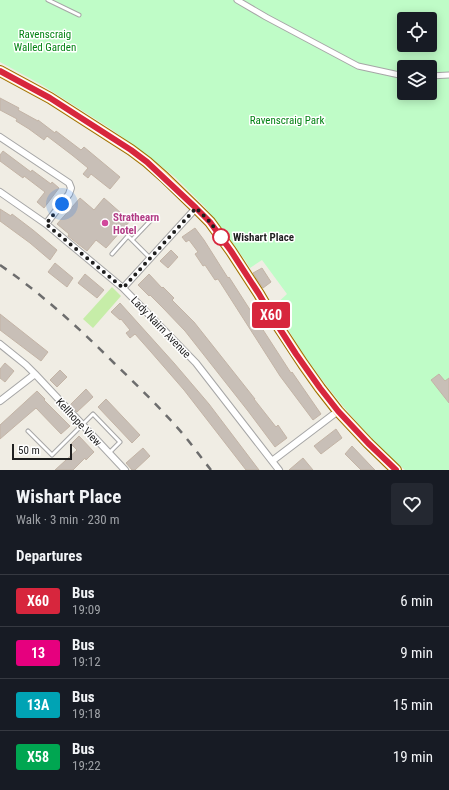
<!DOCTYPE html>
<meta charset="utf-8">
<style>
:root{--surface:#171b24;--page:#242831;--text:#f1f3f6;--muted:#9ea1a6;--line:#363941}
body{margin:0;font-family:"Roboto Condensed",sans-serif;background:var(--page);color:var(--text);height:100vh;display:flex;flex-direction:column;font-size:15px;white-space:nowrap}
*{box-sizing:border-box;margin:0}
p{font-size:13px;color:var(--muted)}
.icon{flex:none;width:22px;height:22px;fill:none;stroke:currentColor;stroke-width:2;stroke-linecap:round;stroke-linejoin:round}
.map{position:relative;height:470px;overflow:hidden}
.details{display:flex;flex-direction:column;background:var(--surface);flex:1}
.details>*{flex:none}
.badge{padding:0 8px;border-radius:3px;font-size:14px;line-height:26px}
.fabs{position:absolute;left:397px;top:12px;display:grid;gap:8px}
.fabs a{display:grid;place-items:center;width:40px;height:40px;border-radius:4px;background:var(--surface);box-shadow:0 2px 10px #0003;font-size:20px}
.scale{position:absolute;left:12px;bottom:10px;width:60px;box-sizing:border-box;padding-left:4px;border:2px solid #1f1f1f;border-top:0;font-size:11px;line-height:14px;white-space:nowrap;color:#1f1f1f;-webkit-text-stroke:3px #fff;paint-order:stroke}
.you{position:absolute;width:20px;height:20px;margin:-10px;border:3px solid #fff;border-radius:50%;background:#1a73e8;box-shadow:0 0 0 6px #1a73e833}
.map>.badge{position:absolute;translate:-50% -50%;box-shadow:0 0 0 2px #fff}
h2{padding:0 16px;font-size:15px;line-height:36px}
.round{display:grid;place-items:center;flex:none;width:42px;height:42px;border-radius:4px;background:var(--page)}
.headline{display:flex;align-items:center;justify-content:space-between;height:68px;padding:0 16px}
h1{font-size:19px;font-weight:700;line-height:30px}
ul{padding:0;list-style:none}
li{display:flex;align-items:center;gap:12px;height:52px;padding:0 16px;border-top:1px solid var(--line)}
li div{flex:1}
li b{display:block;font-size:15px}
li em{font-style:normal}
li .badge{min-width:44px;font-weight:700;text-align:center}
.map>svg:first-child{display:block}
</style>
<div class="map">
<svg width="449" height="470" viewBox="0 0 449 470">
<rect width="100%" height="100%" fill="#f0ede4"/>
<path fill="#c6eda8" d="M112,287L121,296L93,328L83,319Z"/>
<path fill="#bffcc7" fill-rule="evenodd" d="M0,0H449V470H405C373,442 343,408 317,373C301,352 288,329 274,306L287,294L262,260L250,268L245,260L205,207L175,177L148,156L111,129L42,85L0,62ZM404,19H430V45H404ZM404,67H430V93H404Z"/>
<path fill="#c8bfb7" stroke="#c3b4a6" d="M0,98L19,108L18,110L38,121V120L55,133L56,131L81,150L84,147L120,177L110,189L91,174L88,178L83,174L88,168L72,155L47,136L44,140L29,129L16,121L17,119L0,110Z
M3,151L31,172L32,170L51,184L52,182L59,188L44,208L37,202L45,192L24,176L23,178L0,161V155Z
M80,198L94,210L104,198L130,221L106,248L96,240L87,251L68,236L69,234L57,224Z
M0,209L11,216L12,214L33,230L57,250L50,260L30,243L0,221Z
M195,228L204,240L228,278L229,277L245,302L291,373L292,372L321,414L313,420L280,376L218,279L215,280L205,265L203,266L195,254L198,252L189,240L186,242L182,237Z
M171,250L178,257L168,268L160,261Z
M55,263L73,278L67,287L48,272Z
M262,268L271,282L263,288L253,273Z
M85,274L104,290L97,298L78,283Z
M149,274L162,288L163,287L174,298L172,300L194,322L255,399H254L276,427L278,425L287,438L275,447L248,411L185,331L163,308L150,295L149,296L138,285Z
M120,303L174,363L209,404L259,470H246L184,390L151,352L135,334L130,338L126,333L130,330L121,319L120,320L111,312Z
M0,314L48,352L41,361L0,330Z
M5,363L14,371L5,382L0,378V369Z
M60,370L67,377L57,387L50,380Z
M439,374L445,381L449,378V403L431,380Z
M86,389L93,397L77,412L70,405Z
M37,391L45,399L44,400L70,426L61,434L36,408L0,439V425Z
M106,399L140,435L132,443L98,407Z
M336,429L342,438L321,454L314,446Z
M79,436L94,452L86,460L85,458L73,470H55L77,450L71,444Z
M352,446L371,466L375,470H361L345,454Z
M143,448L150,456L135,470H132L126,463Z
M303,458L313,470H289Z"/>
<g fill="none" stroke-linecap="round" stroke-linejoin="round">
<defs>
<path id="service" d="M48,0L79,15
M132,240L154,217
M112,254L128,236L150,258
M28,431L52,455L93,414L120,442L109,453"/>
<path id="pedestrian" d="M237,0L266,17L358,66L404,76
M430,76L449,75"/>
<path id="minor" d="M0,137L69,183L71,188L69,194L46,224
M0,192L46,224L123,288L196,363L279,470
M123,288L196,208
M0,344L26,365L35,374L0,401
M35,374L125,470
M272,461L338,411"/>
<path id="primary" d="M0,71L50,98L131,150L147,162L164,177L196,208L210,222L231,251L259,294L276,323L303,364L320,388L338,411L368,443L396,470"/>
</defs>
<use href="#service" stroke="#a6a6a6" stroke-width="5"/>
<use href="#pedestrian" stroke="#a6a6a6" stroke-width="7"/>
<use href="#minor" stroke="#a6a6a6" stroke-width="8"/>
<use href="#primary" stroke="#996e00" stroke-width="12"/>
<use href="#service" stroke="#fff" stroke-width="3"/>
<use href="#pedestrian" stroke="#fff" stroke-width="5"/>
<use href="#minor" stroke="#fff" stroke-width="6"/>
<use href="#primary" stroke="#ffd99a" stroke-width="10"/>
<path stroke="#6d6d6d" stroke-width="2.5" stroke-dasharray="8 8" stroke-linecap="butt" d="M0,265C42,294 79,328 115,364C136,384 156,404 175,425C188,439 199,455 211,470"/>
</g>
<g fill="none" stroke-linecap="round" stroke-linejoin="round">
<defs>
<path id="line" d="M0,71L50,98L131,150L147,162L164,178L196,208L210,222L231,251L259,294L276,323L296,354L320,388L338,411L368,443L396,470"/>
</defs>
<use href="#line" stroke="#fff" stroke-width="9"/>
<use href="#line" stroke="#d7263d" stroke-width="6"/>
<path stroke="#1f1f1f" stroke-width="4" stroke-dasharray="0 7.2" d="M62,204L46,224L123,288L196,208L210,222L221,237"/>
</g>
<circle fill="#d1479c" stroke="#fff" stroke-width="1.5" cx="105" cy="223" r="4"/>
<circle fill="#fff" stroke="#d7263d" stroke-width="2" cx="221" cy="237" r="8"/>
<g text-anchor="middle" stroke-width="3" stroke-linejoin="round" paint-order="stroke">
<g font-size="11" fill="#068416" stroke="#fff">
<text x="45" y="38">Ravenscraig<tspan x="45" dy="13">Walled Garden</tspan></text>
<text x="287" y="124">Ravenscraig Park</text>
</g>
<g font-size="11" font-weight="bold" fill="#b23c85" stroke="#fff" text-anchor="start">
<text x="113" y="221">Strathearn<tspan x="113" dy="13">Hotel</tspan></text>
</g>
<g font-size="11" font-weight="bold" fill="#1f1f1f" stroke="#fff" text-anchor="start">
<text x="233" y="241">Wishart Place</text>
</g>
<g font-size="11" fill="#1f1f1f" stroke="#fff">
<text transform="translate(161 327) rotate(46)" y="4">Lady Nairn Avenue</text>
<text transform="translate(79 422) rotate(47)" y="4">Kellhope View</text>
</g>
</g>
</svg>
<div class="fabs">
<a><svg class="icon" aria-label="locate" viewBox="0 0 24 24"><circle cx="12" cy="12" r="6"/><path d="M12 2v4M12 18v4M2 12h4M18 12h4"/></svg></a>
<a><svg class="icon" aria-label="layers" viewBox="0 0 24 24"><path d="M12 4l9 5-9 5-9-5zM3 14l9 5 9-5"/></svg></a>
</div>
<div class="scale">50 m</div>
<div class="you" style="left:62px;top:204px"></div>
<b class="badge" style="left:271px;top:315px;background:#d7263d;color:#fff">X60</b>
</div>
<section class="details">
<div class="headline"><div><h1>Wishart Place</h1><p>Walk · 3 min · 230 m</p></div><a class="round"><svg class="icon" aria-label="heart" viewBox="0 0 24 24"><path d="M12 20l-8-8c-3-5 5-10 8-4 3-6 11-1 8 4z"/></svg></a></div>
<h2>Departures</h2>
<ul>
<li><span class="badge" style="background:#d7263d;color:#fff">X60</span><div><b>Bus</b><p>19:09</p></div><em>6 min</em></li>
<li><span class="badge" style="background:#e6007e;color:#fff">13</span><div><b>Bus</b><p>19:12</p></div><em>9 min</em></li>
<li><span class="badge" style="background:#00a3b4;color:#fff">13A</span><div><b>Bus</b><p>19:18</p></div><em>15 min</em></li>
<li><span class="badge" style="background:#00a651;color:#fff">X58</span><div><b>Bus</b><p>19:22</p></div><em>19 min</em></li>
</ul>
</section>
